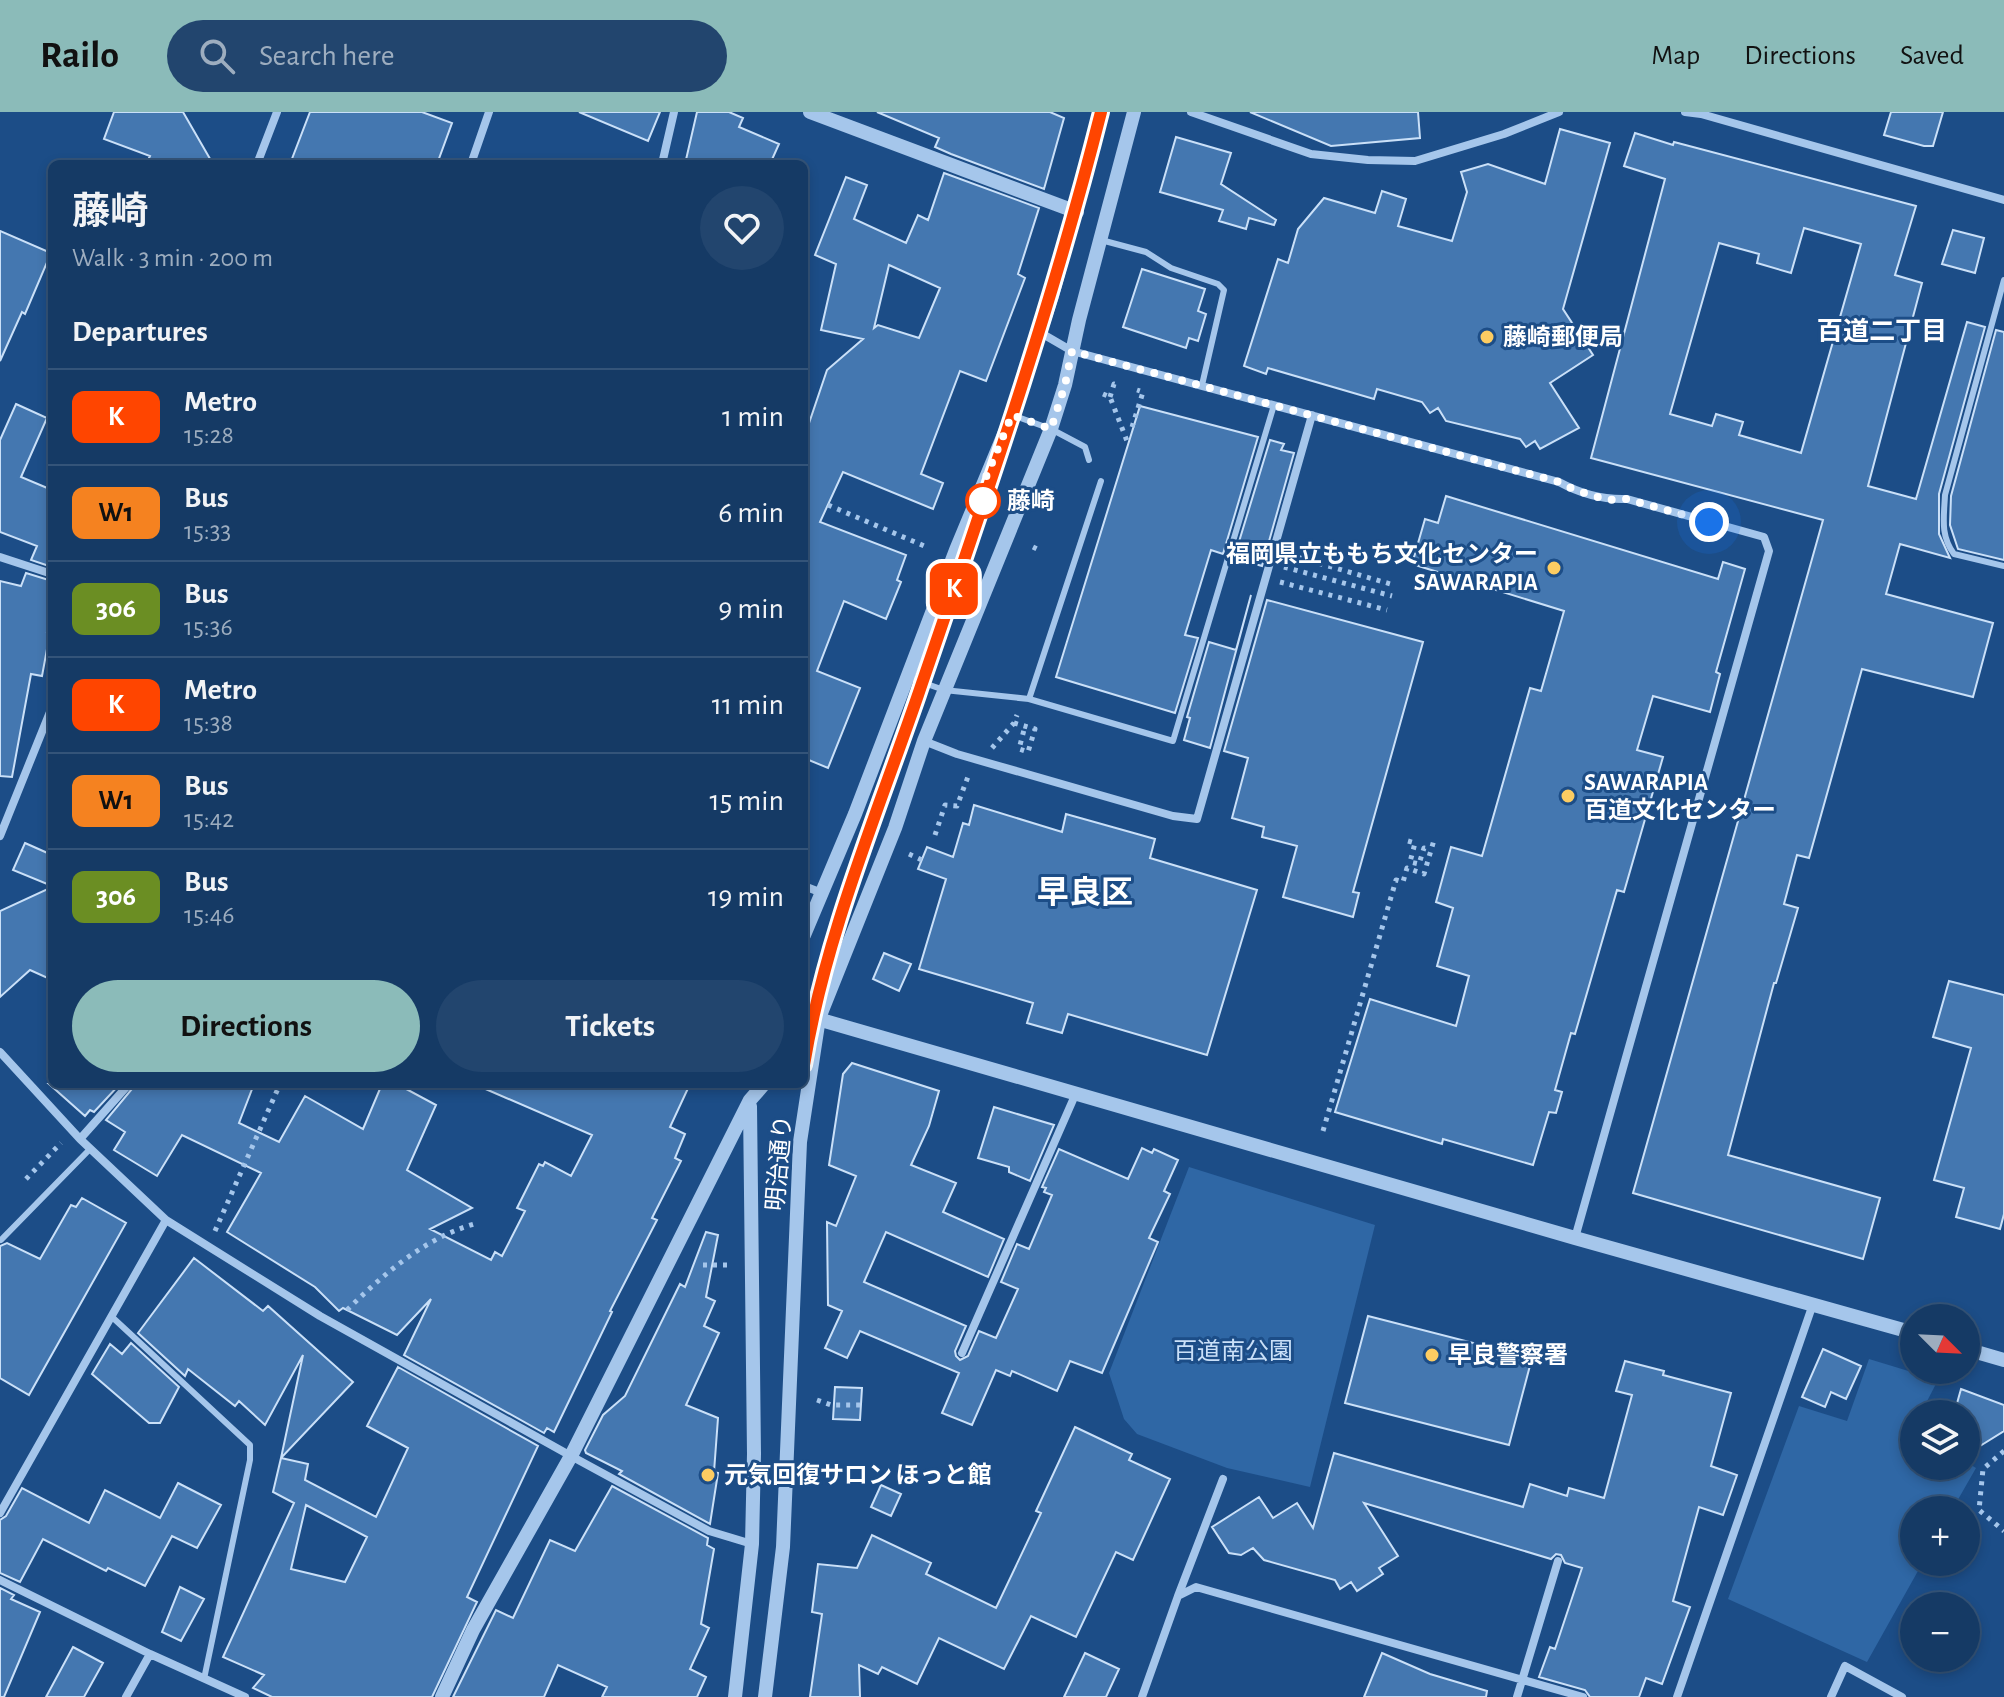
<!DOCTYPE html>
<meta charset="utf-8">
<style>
:root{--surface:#153a65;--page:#22456e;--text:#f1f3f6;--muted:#9dadbf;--line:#345479;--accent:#8bbbb9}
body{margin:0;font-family:"Alegreya Sans","Noto Sans JP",sans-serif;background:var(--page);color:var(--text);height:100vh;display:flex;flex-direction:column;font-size:30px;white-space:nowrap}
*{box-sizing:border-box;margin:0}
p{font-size:26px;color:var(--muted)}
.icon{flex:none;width:44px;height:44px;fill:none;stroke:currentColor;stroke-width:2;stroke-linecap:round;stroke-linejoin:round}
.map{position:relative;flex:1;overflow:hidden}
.details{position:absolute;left:48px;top:48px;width:760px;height:928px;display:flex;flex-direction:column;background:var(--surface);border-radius:12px;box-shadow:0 4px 12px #0003,0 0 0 2px var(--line)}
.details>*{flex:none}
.badge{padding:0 16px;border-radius:12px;font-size:28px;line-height:52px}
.needle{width:52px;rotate:114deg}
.tools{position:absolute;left:1900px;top:1192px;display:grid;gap:16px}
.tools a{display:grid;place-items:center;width:80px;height:80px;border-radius:50%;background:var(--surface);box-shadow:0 4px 12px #0003,0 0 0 2px var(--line);font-size:40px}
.you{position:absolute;width:40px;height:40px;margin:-20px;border:6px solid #fff;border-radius:50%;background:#1a73e8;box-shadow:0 0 0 12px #1a73e833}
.map>.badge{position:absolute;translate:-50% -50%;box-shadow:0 0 0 4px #fff}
h2{padding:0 24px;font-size:30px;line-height:72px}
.round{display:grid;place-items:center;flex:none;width:84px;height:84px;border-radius:42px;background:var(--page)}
.overview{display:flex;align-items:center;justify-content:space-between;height:136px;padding:0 24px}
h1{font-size:38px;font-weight:700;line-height:60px}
.action{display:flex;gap:16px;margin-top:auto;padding:16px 24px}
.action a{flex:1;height:92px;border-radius:48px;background:var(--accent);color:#111;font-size:32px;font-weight:700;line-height:92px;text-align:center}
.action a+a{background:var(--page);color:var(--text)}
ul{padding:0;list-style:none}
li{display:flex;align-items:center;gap:24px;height:96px;padding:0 24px;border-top:2px solid var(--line)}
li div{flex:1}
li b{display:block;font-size:30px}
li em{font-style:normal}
li .badge{min-width:88px;font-weight:700;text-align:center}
header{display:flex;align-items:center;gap:48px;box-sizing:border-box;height:112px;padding:0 40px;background:var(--accent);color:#111}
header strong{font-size:38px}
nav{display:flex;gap:44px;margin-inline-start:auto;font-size:28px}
.search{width:560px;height:72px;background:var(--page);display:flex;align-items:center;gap:20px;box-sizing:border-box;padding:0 28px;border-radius:44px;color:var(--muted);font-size:30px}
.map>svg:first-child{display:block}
</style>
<header>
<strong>Railo</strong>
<div class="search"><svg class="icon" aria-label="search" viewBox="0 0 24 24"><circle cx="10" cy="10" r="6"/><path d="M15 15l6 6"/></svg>Search here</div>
<nav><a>Map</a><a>Directions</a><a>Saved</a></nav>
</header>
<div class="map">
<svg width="2004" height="1585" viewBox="0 0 2004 1585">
<rect width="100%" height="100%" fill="#1c4d87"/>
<path fill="#2f67a5" d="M1189,1055L1375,1113L1310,1375L1227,1356L1137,1322L1124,1307L1109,1261Z
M1869,1247L1938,1268L1924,1295L1936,1302H1914V1354H1966V1350L1976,1356L1952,1398H1914V1450H1923L1867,1550L1728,1487L1799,1294L1847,1309Z"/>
<path fill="#4477b0" stroke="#cae0f8" stroke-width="2" fill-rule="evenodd" d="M114,0H183L213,52H146L150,44L104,27Z
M310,0H422L452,11L437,52H290Z
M579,0H660L648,29Z
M697,0H729L743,6L739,15L779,32L770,52H685Z
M877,0H1050L1064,6L1044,77L951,42L935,35L939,26Z
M1250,0H1418L1420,26L1331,34Z
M1891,0H1943L1933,34H1924L1884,23Z
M1560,17L1610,31L1563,197L1593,243L1550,271L1579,316L1540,337L1535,329L1526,335L1520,327L1446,309L1438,296L1430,301L1422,290L1377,277L1374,287L1268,256L1266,262L1244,254L1278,147L1288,151L1298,117L1324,86L1375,101L1382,79L1406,87L1398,114L1452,129L1467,80L1461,60L1488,52L1545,72Z
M1635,21L1673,33L1674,30L1916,94L1895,163L1922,171L1868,374L1916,387L1967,210L1985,215L1939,382V422L1950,446L1900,432L1886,482L1993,511L1973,585L1862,557L1809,746L1797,743L1784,792L1798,796L1776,871H1774L1728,1043L1880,1086L1863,1147L1633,1081L1823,408L1591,346L1665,67L1624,54ZM1804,116L1861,132L1801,341L1739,323L1743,310L1716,302L1712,314L1670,302L1719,131L1759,142L1757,151L1791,161Z
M1176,25L1231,41L1221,72L1276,108L1274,113L1249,106L1246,117L1219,109L1223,98L1160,80Z
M944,61L1039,96L1018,162L1025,166L986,269L960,259L921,362L943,371L933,397L843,360L820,410L906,443L897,468L901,470L886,507L844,489L817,559L860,576L828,656L804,646V326L827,258L863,227L821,218L836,152L815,143L846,65L867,73L854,107L906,131L918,103L928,108ZM889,153L940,176L919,226L878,213L874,216Z
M1953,118L1984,126L1975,161L1942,152Z
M0,119L51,141L25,202L22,200L0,249Z
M1142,157L1205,177L1198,199L1206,202L1198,229L1189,226L1186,236L1123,215Z
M1996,218L2004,220V448L1958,437L1950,413L1951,384Z
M16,292L47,306L21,365L52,378V455L31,448L37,434L0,420V328Z
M1140,294L1258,325L1223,442L1211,438L1185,523L1198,526L1175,601L1056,565Z
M1270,328L1284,332L1281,338L1294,341L1262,454L1234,446Z
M1446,384L1718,467L1723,450L1745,457L1716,560L1720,562L1710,600L1653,584L1637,638L1663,645L1624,780L1617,778L1575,922L1571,921L1555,978L1562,980L1556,1001L1549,1000L1533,1053L1443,1027L1442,1032L1335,1000L1370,887L1456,914L1469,864L1437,854L1453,796L1436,790L1451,735L1482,744L1530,576L1541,579L1564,499L1412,452L1425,407L1438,411Z
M26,461L52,469V500L47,520L50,521L42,564L31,562L12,665L0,664V469L21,474Z
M1251,483L1210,636L1184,628L1190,606L1187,605L1209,530L1236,538Z
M1267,488L1423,530L1353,780L1359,781L1353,805L1283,785L1297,734L1262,725L1264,715L1232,706L1248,646L1224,639Z
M974,693L1062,720L1066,702L1155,727L1150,746L1257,778L1207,943L1068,902L1062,921L1027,911L1033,891L919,857L946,767L918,757L927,735L953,745L963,711L969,713Z
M25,731L52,743V774L13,758Z
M52,775V868L30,858L0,885V799Z
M884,841L911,852L899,879L873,867Z
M1949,869L2004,883V1102L2000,1117L1956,1105L1964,1076L1934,1068L1971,936L1933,925Z
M852,951L939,979L929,1014L911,1053L956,1071L943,1100L1004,1127L988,1165L886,1120L864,1170L966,1214L955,1239L956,1244L960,1248L968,1244L979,1219L996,1226L1018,1177L1001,1170L1017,1132L1029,1137L1052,1083L1044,1080L1046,1076L1042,1075L1059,1037L1128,1067L1142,1036L1152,1041L1154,1037L1178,1048L1164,1079L1170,1082L1149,1126L1158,1130L1102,1261L1070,1249L1057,1279L1012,1259L1010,1264L996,1258L972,1313L942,1301L959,1261L860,1219L847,1246L825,1236L842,1199L828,1193L827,1110L836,1114L856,1064L829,1053L843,962Z
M49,972H120L94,1000L90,998L85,1004Z
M136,972H254L239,1011L279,1030L305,984L363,1017L382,972H397L436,993L407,1058L472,1096L430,1117L491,1148L495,1140L502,1144L525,1099L517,1096L539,1052L543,1054L545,1050L571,1064L592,1023L474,972H690L670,1015L685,1022L675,1046L681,1049L652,1106L657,1108L610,1199L612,1200L554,1320L547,1316L544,1321L404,1243L431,1187L397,1223L343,1196L339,1199L315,1175L227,1120L261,1061L182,1023L157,1064L114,1038L125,1020L106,1008Z
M994,995L1054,1013L1030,1069L1009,1060V1055L978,1046Z
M82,1086L126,1111L29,1283L0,1266V1134L7,1131L40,1147L71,1093L76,1095Z
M706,1120L718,1123L706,1185L715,1189L704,1214L719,1221L686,1293L718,1306L714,1360L718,1361L710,1412L619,1362L622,1359L586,1341L585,1338L603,1303L625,1284L680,1172L685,1175Z
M194,1146L263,1199L268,1194L353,1270L281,1346L303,1243L265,1313L239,1289L235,1294L188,1257L185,1264L138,1221Z
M1368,1204L1532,1246L1509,1333L1345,1291Z
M131,1231L179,1275L160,1311H149L92,1262L110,1232L122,1242Z
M1823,1237L1861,1254L1846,1287L1831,1280L1825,1295L1802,1285Z
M1625,1249L1664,1259L1663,1263L1731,1281L1711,1354L1737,1363L1723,1403L1699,1395L1673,1489L1690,1495L1662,1572L1646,1566L1639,1585H1590L1585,1578L1539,1565L1550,1535L1555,1537L1582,1456L1565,1451L1561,1443L1556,1442L1551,1447L1364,1391L1398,1444L1379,1456L1383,1462L1357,1479L1351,1470L1340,1477L1335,1468L1264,1448L1253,1436L1241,1443L1229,1441L1212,1415L1259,1385L1273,1406L1297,1391L1313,1416L1334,1341L1523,1395L1530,1372L1567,1384L1569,1376L1604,1386L1632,1283L1616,1279Z
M398,1255L538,1334L467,1485L477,1490L432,1585H272L253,1576L264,1563L223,1545L294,1391L273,1380L281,1346L308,1352L305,1368L376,1405L408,1336L367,1314ZM306,1393L367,1425L345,1470L291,1457Z
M835,1275L862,1276L860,1308L833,1307Z
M1961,1277L2004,1293V1319L1980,1334L1966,1330V1302H1954Z
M1075,1315L1132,1342L1129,1348L1170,1367L1133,1448L1116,1440L1076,1525L1031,1504L1004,1557L939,1526L917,1572L882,1555L878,1562L859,1553L860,1585H810L822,1502L812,1500L818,1452L857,1456L872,1423L931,1451L926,1462L996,1496L1041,1401L1036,1399Z
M178,1371L221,1393L197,1436L172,1424L145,1474L108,1456L106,1459L43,1427L20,1470L0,1461V1408L6,1404L22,1376L89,1411L105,1378L160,1406Z
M881,1373L901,1382L891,1404L871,1395Z
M612,1374L708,1426L707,1433L714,1437L701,1512L709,1516L690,1557L706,1565L697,1585H602L607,1575L558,1553L544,1585H453L496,1498L513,1506L550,1428L575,1439Z
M180,1475L204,1487L181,1529L162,1520Z
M0,1476L14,1483L11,1487L40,1500L4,1585H0Z
M73,1535L103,1551L84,1585H46Z
M1085,1541L1119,1557L1106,1585H1064Z
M1382,1541L1430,1562L1487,1579L1486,1585H1364Z"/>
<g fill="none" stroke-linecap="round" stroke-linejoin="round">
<path stroke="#a5c6eb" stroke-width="5" stroke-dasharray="4 6" stroke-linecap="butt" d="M1103,282L1110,285L1127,329
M1110,285L1114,272L1120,274
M1132,315L1143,280L1137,278
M828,393L929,436
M1033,435L1041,439
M1290,443L1394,473
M1284,455L1392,484
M1280,470L1387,498
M1014,611L1035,617L1028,640L1019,637L1025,614
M992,636L1014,611L1017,603
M935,723L945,693L957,694L969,662
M1408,729L1415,731L1410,750L1419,752L1424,736L1431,737
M909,742L922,748
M1323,1019L1396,768L1403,770L1407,756L1424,762L1434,728
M26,1067L61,1031
M215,1119L280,972
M703,1153H728
M347,1198C384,1162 423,1127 474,1112
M817,1288L831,1293H861
M2004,1339L1983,1357L1979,1398L2004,1419"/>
<path stroke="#a5c6eb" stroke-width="6" d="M1101,128L1146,140L1171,156L1218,172L1224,178L1202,273
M2004,168L1945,383C1944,405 1940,423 1954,442L2004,454
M1012,303L1051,317L1085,335L1089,348
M907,565L944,578L1029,587L1173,629L1274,293
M1029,587L1101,369
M1,1128L90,1037
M111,1204L250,1333V1348L204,1567"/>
<path stroke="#a5c6eb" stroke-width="8" d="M1191,0L1311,42L1368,48L1415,49L1504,22L1559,0
M1685,0L1701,2L2004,88
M257,52L277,0
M471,52L489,0
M662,52L674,0
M1041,221L1072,239L1559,370C1581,382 1602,388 1627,387L1764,425L1769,439L1575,1126
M0,445L52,462
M924,629L957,642L1173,704L1197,707L1312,303
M0,724L52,595
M804,774L822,781
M0,940L80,1027L166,1108L320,1204L571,1344L709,1419L752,1432
M80,1027L129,972
M962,1241L1076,981
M0,1401L166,1108
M0,1468L150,1542L245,1585
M1178,1484L1223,1367
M126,1585L150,1542
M1142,1585L1178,1484L1196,1475L1583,1585
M1517,1585L1558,1449
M1677,1585L1813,1192
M1831,1585L1845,1554L1902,1585"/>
<path stroke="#a5c6eb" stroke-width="14" d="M810,0L1077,100
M804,823L855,702L956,438L1012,303L1052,184L1102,0
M804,903L1575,1126L1914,1221
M1966,1237L2004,1248
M442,1585L473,1518L571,1344L750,988L764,972
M735,1585L752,1432L754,1342L750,994
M765,1585L783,1435L800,1030L819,906L895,716L924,629L1051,317L1065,273L1079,208L1134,0"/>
</g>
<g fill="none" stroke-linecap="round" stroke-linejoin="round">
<defs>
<path id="line" d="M804,953C825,825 876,705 918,583C984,390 1051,198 1101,0"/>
</defs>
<use href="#line" stroke="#fff" stroke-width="18"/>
<use href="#line" stroke="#ff4500" stroke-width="12"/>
<path stroke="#fff" stroke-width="8" stroke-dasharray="0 14.4" d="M983,389L978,384L1012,303L1051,317L1065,273L1072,239L1559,370L1575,378L1608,388L1627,387L1709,410"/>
</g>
<g fill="#fccc62" stroke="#1c4d87" stroke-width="3">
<circle cx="1487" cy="225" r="8"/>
<circle cx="1554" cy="456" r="8"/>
<circle cx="1568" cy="684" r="8"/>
<circle cx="1432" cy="1243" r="8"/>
<circle cx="708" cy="1363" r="8"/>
</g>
<circle fill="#fff" stroke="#ff4500" stroke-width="4" cx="983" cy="389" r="16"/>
<g text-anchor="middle" stroke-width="6" stroke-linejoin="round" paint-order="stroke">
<g font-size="24" font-weight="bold" fill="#fff" stroke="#1c4d87" text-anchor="start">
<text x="1503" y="233">藤崎郵便局</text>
<text x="1538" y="450" text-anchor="end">福岡県立ももち文化センター<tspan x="1538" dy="28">SAWARAPIA</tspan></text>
<text x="1584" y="678">SAWARAPIA<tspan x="1584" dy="28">百道文化センター</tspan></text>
<text x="1448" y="1251">早良警察署</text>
<text x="724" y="1371">元気回復サロン ほっと館</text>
</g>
<g font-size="24" font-weight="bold" fill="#fff" stroke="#1c4d87" text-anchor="start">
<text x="1007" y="397">藤崎</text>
</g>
<g font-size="24" fill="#fff" stroke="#1c4d87">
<text transform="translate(779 1051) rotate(-85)" y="8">明治通り</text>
</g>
<g font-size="24" fill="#cae0f8" stroke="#1c4d87">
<text x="1233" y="1247">百道南公園</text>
</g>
<g font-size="26" font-weight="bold" fill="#fff" stroke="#1c4d87">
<text x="1882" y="228">百道二丁目</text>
</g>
<g font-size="32" font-weight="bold" fill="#fff" stroke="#1c4d87">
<text x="1085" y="791">早良区</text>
</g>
</g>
</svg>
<div class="tools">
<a><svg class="needle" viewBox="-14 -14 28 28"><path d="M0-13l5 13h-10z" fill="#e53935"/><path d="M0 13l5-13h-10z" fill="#9dadbf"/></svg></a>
<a><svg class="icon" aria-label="layers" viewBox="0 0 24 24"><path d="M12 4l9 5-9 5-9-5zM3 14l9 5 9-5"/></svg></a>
<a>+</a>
<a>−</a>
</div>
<div class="you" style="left:1709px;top:410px"></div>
<b class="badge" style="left:954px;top:477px;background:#ff4500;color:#fff">K</b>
<section class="details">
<div class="overview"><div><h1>藤崎</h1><p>Walk · 3 min · 200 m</p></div><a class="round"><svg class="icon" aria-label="heart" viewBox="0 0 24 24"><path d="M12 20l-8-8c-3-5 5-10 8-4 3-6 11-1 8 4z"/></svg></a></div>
<h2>Departures</h2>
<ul>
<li><span class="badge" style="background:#ff4500;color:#fff">K</span><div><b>Metro</b><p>15:28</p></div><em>1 min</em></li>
<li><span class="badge" style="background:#f58220;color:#111">W1</span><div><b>Bus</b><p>15:33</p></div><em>6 min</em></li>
<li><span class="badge" style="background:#6b8e23;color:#fff">306</span><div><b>Bus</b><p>15:36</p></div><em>9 min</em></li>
<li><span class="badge" style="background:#ff4500;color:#fff">K</span><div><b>Metro</b><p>15:38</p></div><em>11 min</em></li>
<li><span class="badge" style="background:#f58220;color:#111">W1</span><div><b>Bus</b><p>15:42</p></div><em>15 min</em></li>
<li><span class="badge" style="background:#6b8e23;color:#fff">306</span><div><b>Bus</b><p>15:46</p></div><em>19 min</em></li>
</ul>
<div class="action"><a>Directions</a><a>Tickets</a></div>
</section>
</div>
